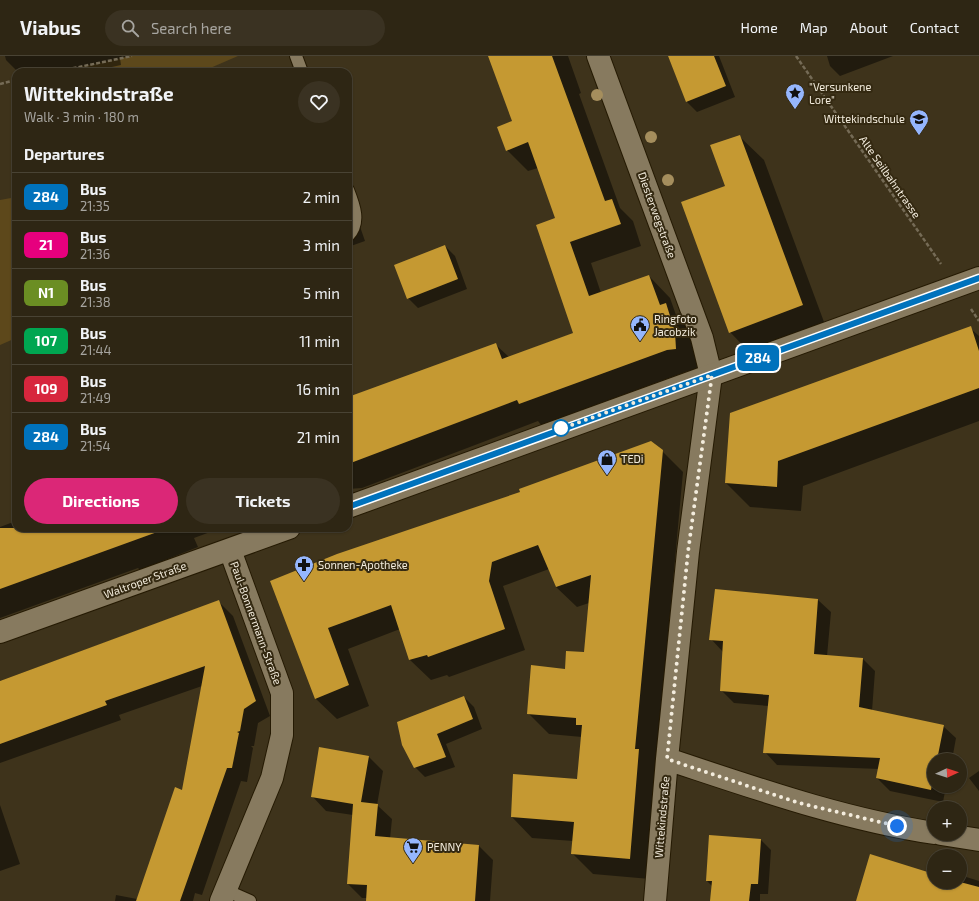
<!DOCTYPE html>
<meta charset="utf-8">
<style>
:root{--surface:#2e2614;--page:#3a3222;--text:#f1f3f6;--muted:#a7a5a0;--line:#494334;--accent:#db2777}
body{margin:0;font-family:"Exo 2",sans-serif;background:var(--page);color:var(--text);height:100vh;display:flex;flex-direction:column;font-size:15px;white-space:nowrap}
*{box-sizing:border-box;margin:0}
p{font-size:13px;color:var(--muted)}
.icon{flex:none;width:22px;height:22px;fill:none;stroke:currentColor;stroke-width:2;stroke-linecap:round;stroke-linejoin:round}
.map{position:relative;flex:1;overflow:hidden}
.drawer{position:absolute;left:12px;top:12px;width:340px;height:464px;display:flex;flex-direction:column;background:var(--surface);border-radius:12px;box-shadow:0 1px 3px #0004,0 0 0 1px var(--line)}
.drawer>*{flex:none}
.badge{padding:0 8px;border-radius:6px;font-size:14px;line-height:26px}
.needle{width:26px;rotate:87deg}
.buttons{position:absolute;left:927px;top:697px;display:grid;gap:8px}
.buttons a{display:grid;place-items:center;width:40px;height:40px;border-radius:50%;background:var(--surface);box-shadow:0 1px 3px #0004,0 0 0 1px var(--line);font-size:20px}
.you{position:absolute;width:20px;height:20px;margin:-10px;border:3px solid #fff;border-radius:50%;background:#1a73e8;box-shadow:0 0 0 6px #1a73e833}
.map>.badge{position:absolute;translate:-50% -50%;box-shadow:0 0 0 2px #fff}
h2{padding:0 12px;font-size:15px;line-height:36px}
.round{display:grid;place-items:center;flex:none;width:42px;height:42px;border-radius:21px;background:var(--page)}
.overview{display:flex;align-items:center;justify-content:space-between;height:68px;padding:0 12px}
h1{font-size:19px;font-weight:700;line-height:30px}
.primary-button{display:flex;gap:8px;margin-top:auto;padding:8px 12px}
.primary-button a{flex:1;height:46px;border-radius:24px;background:var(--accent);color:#fff;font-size:16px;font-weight:700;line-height:46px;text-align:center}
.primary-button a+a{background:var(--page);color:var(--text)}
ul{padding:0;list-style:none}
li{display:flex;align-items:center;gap:12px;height:48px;padding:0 12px;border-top:1px solid var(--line)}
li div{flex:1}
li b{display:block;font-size:15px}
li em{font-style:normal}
li .badge{min-width:44px;font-weight:700;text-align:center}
header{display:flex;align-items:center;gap:24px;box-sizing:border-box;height:56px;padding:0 20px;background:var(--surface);border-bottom:1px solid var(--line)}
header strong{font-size:19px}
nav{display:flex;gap:22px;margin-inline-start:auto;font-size:14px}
.search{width:280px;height:36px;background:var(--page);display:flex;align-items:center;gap:10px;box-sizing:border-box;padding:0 14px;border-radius:22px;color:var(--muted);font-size:15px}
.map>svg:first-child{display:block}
</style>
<header>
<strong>Viabus</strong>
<div class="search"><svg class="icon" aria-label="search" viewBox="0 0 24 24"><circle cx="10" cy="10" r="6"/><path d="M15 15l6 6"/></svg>Search here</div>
<nav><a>Home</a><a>Map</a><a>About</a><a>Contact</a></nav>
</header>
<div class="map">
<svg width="979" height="845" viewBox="0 0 979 845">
<rect width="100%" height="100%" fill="#3e331b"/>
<path fill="#5d481b" d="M132,0H238L201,16H55Z
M11,142L16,169V282L0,289V144Z"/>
<path fill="#0007" d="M5,0H131L120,2L121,9L89,16L83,11L57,16H18L6,4Z
M489,0H568L581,37L579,38L620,152L633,165L641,190L591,207L601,237L649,220L670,242L676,259L687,269L696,298L697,314L688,315L541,369L538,365L362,432L348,433V342L495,288L509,301L574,277L556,163L538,112L528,115L507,94L513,66Z
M668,0H719L735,41L697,56L687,46Z
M827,0H893L840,20L830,10Z
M739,80L764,104L827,274L754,301L730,276L727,130Z
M348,136L365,185L348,191Z
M445,190L455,200L467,233L418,252L408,242Z
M970,272L979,280V365L803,430L801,455L750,451L726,427Z
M662,395L683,416L656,711L650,823L593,818L572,797L573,785L532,782L512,761L514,719L578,724L582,681L549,678L528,657L566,614L585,598L589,547L577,551L556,531L549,513L503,530L525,594L449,621L447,619L431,624L410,604L400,573L348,593L369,650L337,663L316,643L271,525Z
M16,465V472H221L194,482L198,491L140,514L138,512L0,562V471Z
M818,544L831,556L827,600L863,603L875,615L872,655L943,670L956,682L952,704H934V730H946L943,746L890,735L877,722L879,713L777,709L765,696L769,650L734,647L721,634L723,596L711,583Z
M218,545L233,560L270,660L258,667L254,690H251L253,692L247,726L241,725L202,839L195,837L193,845H115L116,839L137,843L183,735L202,630L119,659L121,664L0,707V625Z
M464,641L474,651L482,673L446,688L455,711L425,721L415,711L403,688Z
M369,701L383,715L377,749L392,763L390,783L479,790L493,804L490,845H367V842H362L348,828L353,759L326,755L312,740Z
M979,715V735L969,722Z
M0,749L20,808L0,815Z
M761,784L771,794L768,838H760V845H711L712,830L707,825Z
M934,819V826H960V819L979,825V845H857Z"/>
<path fill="#c59932" d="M488,0H552L605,145L612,143L621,168L570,186L589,240L649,219L660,249L666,247L675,276L676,293L667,294L519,348L517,344L348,408V341L496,287L502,303L573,277L536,169L555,162L528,86L506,95L497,71L512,65Z
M668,0H714L726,30L686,46Z
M740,79L803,249L729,277L681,146L725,130L710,89Z
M445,189L458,223L407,243L394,209Z
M971,270L979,295V332L778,405L777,431L725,427L730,357Z
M651,385L663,394L635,693H639L630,803L571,798L574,766L511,761L513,718L577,723L582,669H576V662L527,658L531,609L565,613L566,595L584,596L591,519L556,531L538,489L492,506L489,525L505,573L428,601L427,599L409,604L391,549L328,572L349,629L315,643L270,525L337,498L520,436L519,433Z
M0,472H159L160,475L0,533Z
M715,533L818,543L814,598L863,602L859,651L944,669L937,704H934V717L931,734L876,722L880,702L763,697L769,639L720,635L723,585L709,584Z
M219,544L256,645L244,653L240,675L237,676L239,677L232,712H227L180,845H136L175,731L182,734L205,610L105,645L107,649L0,688V625Z
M464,640L473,663L437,678L446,701L414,712L402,689L397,666Z
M319,691L369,700L361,746L378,748L375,780L479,789L475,845H366L367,829L347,828L353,748L311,741Z
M709,779L761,783L758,828H751L749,845H710L712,825H706Z
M870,798L934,818V826H960L979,831V845H856Z"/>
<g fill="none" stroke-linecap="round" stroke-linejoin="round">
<defs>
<path id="service" d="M296,0L302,16
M348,134C354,149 361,167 348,180
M225,834L250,845"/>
<path id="minor" d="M598,0L702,282L711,319L688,496L667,703L655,845
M667,703C755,732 842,763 934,777
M941,778L979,784
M221,845L272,722L282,679V637L230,494"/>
<path id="secondary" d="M348,451L979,222
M0,576L289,472"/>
</defs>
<use href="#service" stroke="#251a03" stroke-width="14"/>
<use href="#minor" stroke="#251a03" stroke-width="24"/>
<use href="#secondary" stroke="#251a03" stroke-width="24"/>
<path stroke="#756b56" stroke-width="2.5" stroke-dasharray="4 2" stroke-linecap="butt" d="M796,0L941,208
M55,16L132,0
M0,28L16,24
M971,253L979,265"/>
<use href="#service" stroke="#877a5f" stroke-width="12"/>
<use href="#minor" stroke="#877a5f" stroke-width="22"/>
<use href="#secondary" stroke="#877a5f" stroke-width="22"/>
</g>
<g fill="#a58e5d">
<circle cx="597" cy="39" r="6"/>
<circle cx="651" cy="81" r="6"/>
<circle cx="668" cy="124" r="6"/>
</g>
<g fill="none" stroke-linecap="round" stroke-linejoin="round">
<defs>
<path id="line" d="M348,451L979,222"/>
</defs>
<use href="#line" stroke="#fff" stroke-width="9"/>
<use href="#line" stroke="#0072bc" stroke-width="6"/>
<path stroke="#f3ecdd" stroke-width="4" stroke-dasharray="0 7.2" d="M561,372L560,373L712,319L688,496L667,703L799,747L897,770"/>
</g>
<defs>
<symbol id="sight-pin" viewBox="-11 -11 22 30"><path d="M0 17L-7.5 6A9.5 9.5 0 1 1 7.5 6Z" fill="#95b6fd" stroke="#342911"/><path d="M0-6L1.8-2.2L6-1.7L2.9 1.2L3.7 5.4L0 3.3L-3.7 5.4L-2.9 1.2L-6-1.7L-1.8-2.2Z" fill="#111"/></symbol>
<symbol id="school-pin" viewBox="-11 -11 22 30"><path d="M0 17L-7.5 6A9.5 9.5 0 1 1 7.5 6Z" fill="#95b6fd" stroke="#342911"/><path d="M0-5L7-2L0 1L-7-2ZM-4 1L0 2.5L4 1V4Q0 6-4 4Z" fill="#111"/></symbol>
<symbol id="civic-pin" viewBox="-11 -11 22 30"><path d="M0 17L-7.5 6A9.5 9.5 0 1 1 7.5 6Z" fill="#95b6fd" stroke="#342911"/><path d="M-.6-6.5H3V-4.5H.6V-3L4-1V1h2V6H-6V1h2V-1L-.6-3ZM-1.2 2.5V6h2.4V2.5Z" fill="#111"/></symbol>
<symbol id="shop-pin" viewBox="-11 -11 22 30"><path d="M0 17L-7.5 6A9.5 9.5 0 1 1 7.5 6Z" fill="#95b6fd" stroke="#342911"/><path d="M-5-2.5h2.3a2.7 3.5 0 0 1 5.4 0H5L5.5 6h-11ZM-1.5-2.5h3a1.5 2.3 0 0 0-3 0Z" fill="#111"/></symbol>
<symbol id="pharmacy-pin" viewBox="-11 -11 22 30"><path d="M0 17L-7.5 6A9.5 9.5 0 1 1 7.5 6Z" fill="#95b6fd" stroke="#342911"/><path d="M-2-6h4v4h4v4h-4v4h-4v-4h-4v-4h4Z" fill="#111"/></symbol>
<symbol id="supermarket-pin" viewBox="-11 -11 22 30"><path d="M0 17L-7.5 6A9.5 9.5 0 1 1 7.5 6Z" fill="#95b6fd" stroke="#342911"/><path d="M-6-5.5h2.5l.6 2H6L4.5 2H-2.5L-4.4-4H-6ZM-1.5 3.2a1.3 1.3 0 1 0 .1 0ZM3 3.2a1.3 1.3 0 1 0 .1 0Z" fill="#111"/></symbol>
</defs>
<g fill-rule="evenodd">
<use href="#sight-pin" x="784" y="26" width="22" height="30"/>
<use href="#school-pin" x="908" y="52" width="22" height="30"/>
<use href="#civic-pin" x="629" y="258" width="22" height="30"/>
<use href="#shop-pin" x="596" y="392" width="22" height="30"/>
<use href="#pharmacy-pin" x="293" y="498" width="22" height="30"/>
<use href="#supermarket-pin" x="402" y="780" width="22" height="30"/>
</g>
<circle fill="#fff" stroke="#0072bc" stroke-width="2" cx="561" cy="372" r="8"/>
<g text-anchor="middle" stroke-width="4" stroke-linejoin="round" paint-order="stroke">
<g font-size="11" fill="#f3ecdd" stroke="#342911" text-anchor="start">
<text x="809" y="35">"Versunkene<tspan x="809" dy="13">Lore"</tspan></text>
<text x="905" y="67" text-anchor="end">Wittekindschule</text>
<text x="654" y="267">Ringfoto<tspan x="654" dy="13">Jacobzik</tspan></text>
<text x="621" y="407">TEDi</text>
<text x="318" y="513">Sonnen-Apotheke</text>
<text x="427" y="795">PENNY</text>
</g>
<g font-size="11" fill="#f3ecdd" stroke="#342911">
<text transform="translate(890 121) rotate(55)" y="4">Alte Seilbahntrasse</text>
<text transform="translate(657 159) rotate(70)" y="4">Diesterwegstraße</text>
<text transform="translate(145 524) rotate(-20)" y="4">Waltroper Straße</text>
<text transform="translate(256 567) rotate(70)" y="4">Paul-Bonnermann-Straße</text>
<text transform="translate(662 761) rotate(-85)" y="4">Wittekindstraße</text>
</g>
</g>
</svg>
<div class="buttons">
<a><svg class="needle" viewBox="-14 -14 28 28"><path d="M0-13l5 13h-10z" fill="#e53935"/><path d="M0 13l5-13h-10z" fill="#a7a5a0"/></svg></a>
<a>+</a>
<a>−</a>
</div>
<div class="you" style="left:897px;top:770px"></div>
<b class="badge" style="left:758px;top:302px;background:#0072bc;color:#fff">284</b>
<section class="drawer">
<div class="overview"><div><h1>Wittekindstraße</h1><p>Walk · 3 min · 180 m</p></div><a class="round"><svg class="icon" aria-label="heart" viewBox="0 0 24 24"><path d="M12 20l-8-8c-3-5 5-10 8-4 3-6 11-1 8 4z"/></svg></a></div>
<h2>Departures</h2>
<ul>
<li><span class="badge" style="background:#0072bc;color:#fff">284</span><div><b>Bus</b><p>21:35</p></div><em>2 min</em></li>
<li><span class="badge" style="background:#e6007e;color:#fff">21</span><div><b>Bus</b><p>21:36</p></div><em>3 min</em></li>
<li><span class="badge" style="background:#6b8e23;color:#fff">N1</span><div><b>Bus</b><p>21:38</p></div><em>5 min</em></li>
<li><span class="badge" style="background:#00a651;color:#fff">107</span><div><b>Bus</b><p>21:44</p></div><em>11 min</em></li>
<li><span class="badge" style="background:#d7263d;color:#fff">109</span><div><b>Bus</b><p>21:49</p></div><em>16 min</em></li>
<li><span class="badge" style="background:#0072bc;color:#fff">284</span><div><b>Bus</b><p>21:54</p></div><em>21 min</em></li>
</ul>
<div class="primary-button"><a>Directions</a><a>Tickets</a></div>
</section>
</div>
